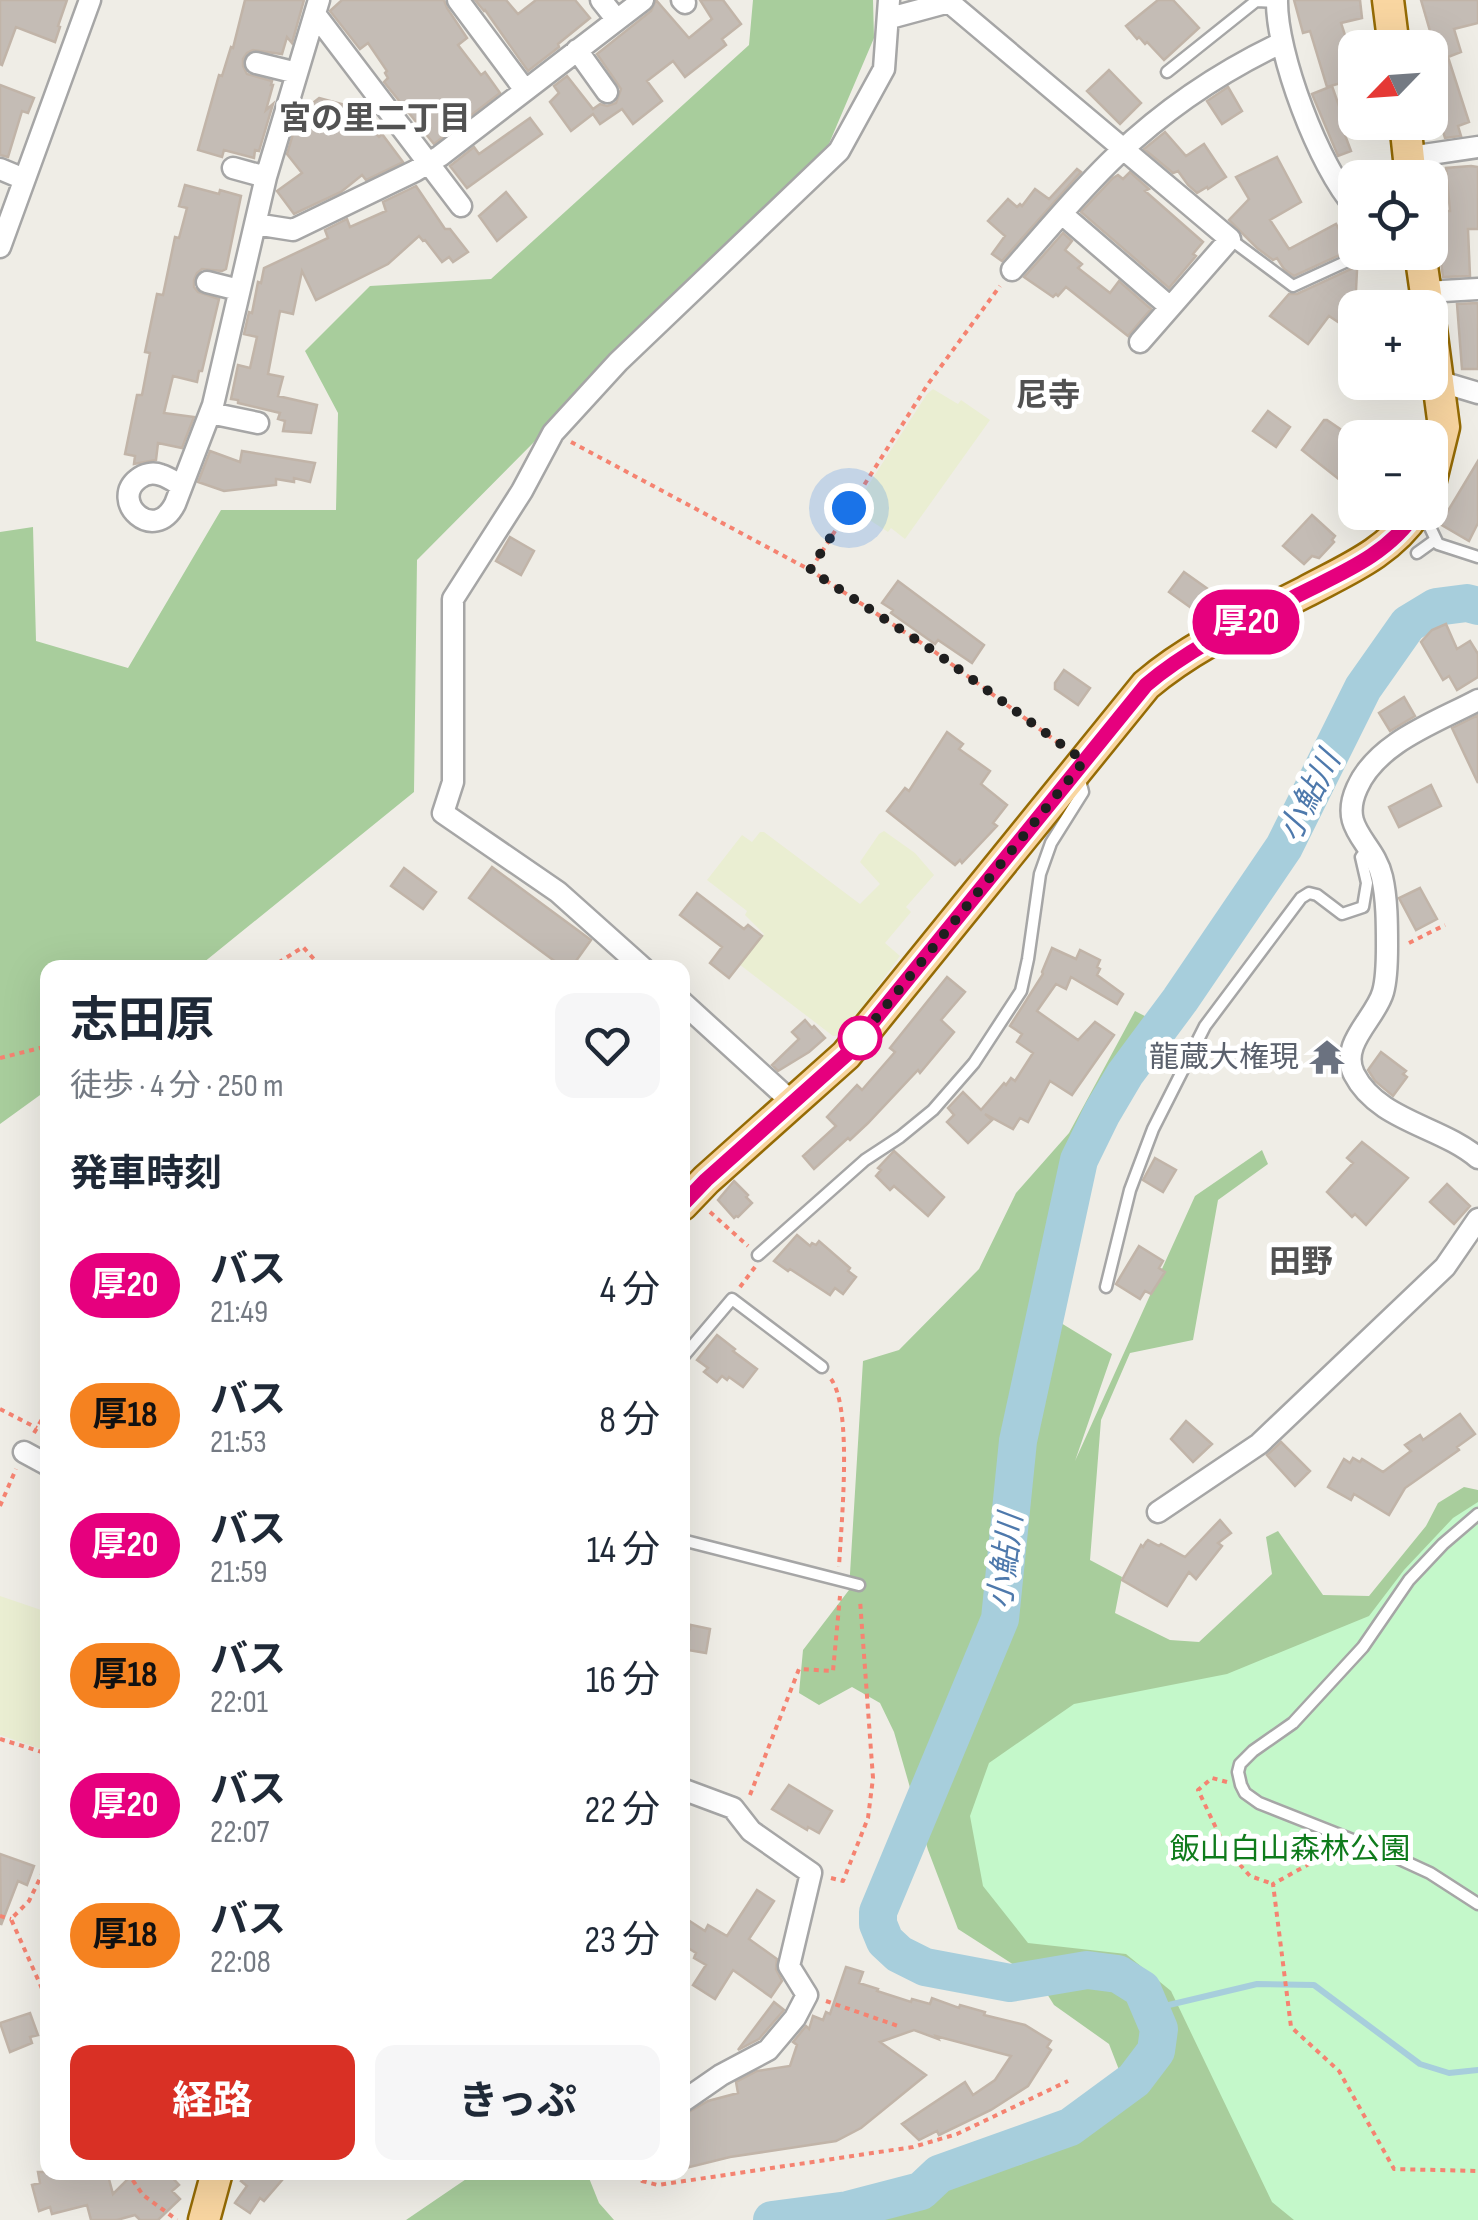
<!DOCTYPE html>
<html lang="ja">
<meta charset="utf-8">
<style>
:root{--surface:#fff;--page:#f6f6f7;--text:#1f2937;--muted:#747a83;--accent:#d93025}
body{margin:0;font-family:"Sofia Sans Condensed","Noto Sans JP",sans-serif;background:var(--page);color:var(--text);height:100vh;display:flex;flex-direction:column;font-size:38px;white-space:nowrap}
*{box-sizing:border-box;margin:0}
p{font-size:32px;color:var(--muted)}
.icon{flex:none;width:55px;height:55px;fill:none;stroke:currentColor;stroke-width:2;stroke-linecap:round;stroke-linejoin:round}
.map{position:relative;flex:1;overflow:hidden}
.side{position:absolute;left:40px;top:960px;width:650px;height:1220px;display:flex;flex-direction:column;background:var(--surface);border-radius:20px;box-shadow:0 10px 40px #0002}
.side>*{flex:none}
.badge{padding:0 20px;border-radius:32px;font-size:35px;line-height:65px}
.needle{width:65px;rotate:245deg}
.controls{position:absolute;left:1338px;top:30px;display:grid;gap:20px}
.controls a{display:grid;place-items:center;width:110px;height:110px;border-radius:20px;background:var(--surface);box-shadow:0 10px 40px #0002;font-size:50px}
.you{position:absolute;width:50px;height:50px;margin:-25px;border:8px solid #fff;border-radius:50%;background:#1a73e8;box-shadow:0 0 0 15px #1a73e833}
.map>.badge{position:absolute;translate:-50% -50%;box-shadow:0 0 0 5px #fff}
h2{padding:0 30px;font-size:38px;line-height:90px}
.round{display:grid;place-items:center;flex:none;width:105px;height:105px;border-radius:20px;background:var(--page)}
.overview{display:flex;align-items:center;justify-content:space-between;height:170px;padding:0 30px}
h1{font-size:48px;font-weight:700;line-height:75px}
.action{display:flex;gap:20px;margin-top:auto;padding:20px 30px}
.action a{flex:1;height:115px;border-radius:20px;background:var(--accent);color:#fff;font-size:40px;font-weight:700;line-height:115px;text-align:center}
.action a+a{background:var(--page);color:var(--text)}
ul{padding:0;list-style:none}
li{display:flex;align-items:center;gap:30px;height:130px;padding:0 30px}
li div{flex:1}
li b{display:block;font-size:38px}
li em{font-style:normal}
li .badge{min-width:110px;font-weight:700;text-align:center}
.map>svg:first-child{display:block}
</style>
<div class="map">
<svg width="1478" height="2220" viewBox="0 0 1478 2220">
<rect width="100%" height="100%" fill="#efede6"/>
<path fill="#eaeed2" d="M933,389L958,404L961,400L990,420L905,539L891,528L888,532L853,509L927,394Z
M884,831L915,853L934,875L906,907L911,912L885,943L900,956L855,1017L836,1036H833L722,951L720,948L737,928L756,944L764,934L745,915L747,911L707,880L742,835L752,842L760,832H764L860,904L880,884L860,862L879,834Z
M0,1596L47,1612V1751L0,1735Z"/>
<path fill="#a8cd9c" d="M753,0H873L874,38L828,146L417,560L414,792L198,967L48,968L47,1090L0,1124V532L33,527L36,641L128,668L221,510H336L338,413L305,351L370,286L491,279L749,45Z
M1135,1011L1172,1030L1136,1091L1109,1106L1032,1324L1056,1320L1112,1354L1075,1461L1195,1196L1262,1150L1268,1164L1218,1200L1193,1340L1130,1353L1101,1420L1090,1560L1122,1577L1115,1613L1170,1640L1199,1642L1272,1574L1266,1537L1278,1531L1323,1595L1369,1596L1426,1526L1438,1503L1464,1487L1478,1490V2220H818L1022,2164L1079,2125L1121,2075L1109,2044L1054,2005L1039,1981L958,1929L928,1850L894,1732L880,1703L852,1687L819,1705L799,1693L803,1650L849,1590L863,1361L899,1350L979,1269L1016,1193L1069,1133Z
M475,2173H587L599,2203L614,2220H406Z"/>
<path fill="#c4f8ca" d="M1478,1502V2220H1294L1272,2202L1171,1991L1126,1954L1028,1943L983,1886L970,1816L989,1763L1074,1704L1227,1674L1369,1616L1404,1570L1453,1518Z"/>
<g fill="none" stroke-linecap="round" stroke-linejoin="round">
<path stroke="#a7cedc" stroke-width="6" d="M1152,2009L1257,1984L1314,1985L1420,2064L1449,2073L1478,2070"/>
<path stroke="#a7cedc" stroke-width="38" d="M772,2220L848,2210L921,2191L939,2174L1070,2127L1134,2080L1156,2051L1159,2029L1142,1989L1118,1974L1087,1970L1010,1983L925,1967L899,1954L885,1941L878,1924V1912L1000,1619L1018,1441L1079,1160L1102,1113L1125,1074L1180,1000L1284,847L1363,688L1408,624L1436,607L1467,603L1478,606"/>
</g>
<path fill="#c4bcb5" stroke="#c1b4a8" stroke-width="2.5" d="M0,0H67L58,26L60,27L55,42L16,27L2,65L0,64Z
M245,0H304L292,43L287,37L282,54L253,50L247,53L243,59V66L247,74L272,81L271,85H273L266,110L273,104L259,151L255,150L254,158L224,150L222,157L198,150L219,75L222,76L231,47L233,48Z
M342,0H444L447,8L467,38L458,45L481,75L485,72L500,93L434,144L384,82L388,78L385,73L387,71L368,43L360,49L330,11Z
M475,0H506L518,14L536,0H575L590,18L558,44L559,47L528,71L485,10L484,11Z
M656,0L689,38L712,19L700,0H723L741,24L722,39L726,45L685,77L673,61L647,81L662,101L633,124L622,109L600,124L593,114L571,131L550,102L559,93L554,86L567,76L593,109L600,104L607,106L616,103L621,89L597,54L651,11Z
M1158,0H1173L1199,28L1164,60L1147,42L1145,44L1139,37L1137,39L1126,26Z
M1294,0H1360L1362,18L1341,23L1355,66V79L1327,87L1310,31L1303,33Z
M1421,0H1478V23L1454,29L1461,52L1448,57L1469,122L1458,126L1461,136L1445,138L1432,95L1436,94L1430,78L1434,77L1430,66V48H1423L1421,42L1432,38Z
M1109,70L1141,103L1120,124L1087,91Z
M0,85L34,98L28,113L22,111L8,157L0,155Z
M1332,86L1346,126L1342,127L1351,151L1338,156L1312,94Z
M1228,87L1242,111L1222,124L1207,101Z
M319,98L353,107L379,137L382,134L403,162L366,180L362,175L341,192L294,214L277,191L302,173L287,154L299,114Z
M530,118L542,134L467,188L450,166L474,147L479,154Z
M1165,132L1186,156L1204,144L1226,177L1208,189L1207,187L1197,193L1188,185L1178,171L1173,173L1144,149Z
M1277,157L1301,202L1270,220L1289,249L1336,224L1342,235L1355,229V248L1294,276L1284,269L1277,258L1273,260L1257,248L1229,220L1249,199L1236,177Z
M1471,166L1478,167V229H1468L1470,276L1443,277L1438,240L1444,239L1445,237L1443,211H1450L1446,168Z
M1077,169L1081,172L1002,261L992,254L1005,236L988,221L1008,199L1017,207L1020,204L1022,206L1035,189L1049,199Z
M1130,172L1149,189L1145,191L1203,242L1193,254L1196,256L1169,288L1081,212L1113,178L1118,175L1123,179Z
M185,185L219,194L220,190L241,196L226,269L222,271L202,269L197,273L194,280V287L198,292L219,299L202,371H199L197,382L173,376L164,413L194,417L182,448L158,443L156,460L134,464L135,456L125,454L137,395H142L150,353L145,352L157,294L163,295L175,237L179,238L187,208L179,206Z
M416,186L445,229H450L468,252L453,262L449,257L442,262L425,240L423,241L419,236L388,264L316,300L302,271L293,314L280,311L268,374L283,377L278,396L317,405L311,433L283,431L285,421L278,419L280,413L238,403V400L231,399L238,365L250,368L257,337L244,334L249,312L252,313L258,282L261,283L264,268L328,238L325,230L347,219L350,227L386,211L383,202Z
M506,192L526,217L497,241L479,216Z
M1063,233L1072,241L1065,250L1082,264L1078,268L1110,293L1119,281L1151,309L1128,336L1066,287L1058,296L1056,294L1053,297L1024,277Z
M1355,267L1357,270L1356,291L1338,322L1329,316L1308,344L1270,316L1289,294H1297Z
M1478,303V369H1462L1457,304Z
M1268,411L1290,427L1276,447L1253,431Z
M1324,420H1327L1343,431L1341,433L1355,443V456L1352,460L1355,463V492L1302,450Z
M210,451L240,462L242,451L315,463L310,482L294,478V482L276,479V485L224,491L198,482Z
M1478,461V523L1469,541L1440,524Z
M1312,515L1335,536L1332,540L1334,542L1319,558L1312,556L1304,564L1283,546Z
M510,537L534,551L521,575L496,561Z
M1184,572L1208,589L1194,610L1169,592Z
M898,581L984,645L972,663L938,640L935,644L891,613L893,610L882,603Z
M1446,624L1457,649L1470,641L1478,654V677L1457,690L1449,676L1443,680L1421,642L1432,630Z
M1064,670L1090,688L1078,705L1055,689V683Z
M1404,697L1415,716L1390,731L1379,713Z
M1478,715V783L1452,728Z
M947,732L963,744L959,749L990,771L981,784L1007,805L993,823L997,826L962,863L960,860L955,865L887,811L905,788L909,791Z
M1431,785L1441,806L1399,827L1389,807Z
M492,867L591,940L571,968H564L469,898Z
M404,868L436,892L423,909L391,886Z
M1420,888L1437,919L1416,930L1399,898Z
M697,893L744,929L748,925L762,936L729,978L710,963L722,947L680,915Z
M1052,948L1076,959L1080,950L1100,960L1097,967L1100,969L1097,975L1123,994L1117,1004L1071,977L1066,989L1056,984L1037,1011L1078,1040L1095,1022L1114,1035L1072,1095L1050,1081L1028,1122L1020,1118L1013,1129L985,1114L992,1120L968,1143L947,1122L954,1115L948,1108L963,1092L981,1110L1004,1083L1006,1085L1011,1078L1015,1081L1033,1053L1017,1042L1022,1034L1010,1026L1043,974L1042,972Z
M947,977L965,992L941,1020L954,1032L920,1073L918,1070L868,1123L850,1140L848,1138L814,1169L803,1156L836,1126L827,1117L857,1085L862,1090L895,1052L890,1048Z
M805,1020L812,1028L814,1026L825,1038L809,1052L778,1071L772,1065L799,1039L792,1032Z
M1381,1052L1406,1071L1403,1074L1407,1077L1393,1096L1375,1081L1368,1070Z
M1362,1142L1408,1178L1366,1225L1355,1214L1352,1217L1327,1192L1353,1163L1347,1158Z
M894,1151L944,1197L928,1216L894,1186L890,1190L876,1176L881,1170L878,1168Z
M1155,1158L1176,1170L1163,1192L1143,1180Z
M734,1181L748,1195L746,1197L752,1203L738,1217L736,1216L734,1218L718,1200Z
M1447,1184L1470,1206L1454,1224L1430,1202Z
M797,1235L810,1246L812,1243L816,1245L819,1241L850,1268L848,1271L856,1277L843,1294L835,1288L830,1295L790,1269L788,1271L774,1261Z
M1139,1246L1163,1261L1159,1268L1165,1272L1151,1294L1145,1291L1140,1299L1116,1284Z
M717,1335L735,1349L733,1351L757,1369L743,1387L729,1377L727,1380L722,1376L717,1382L704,1372L708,1368L697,1360Z
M1460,1414L1475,1434L1457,1447L1459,1450L1405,1488L1389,1515L1354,1494L1351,1500L1328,1487L1344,1459L1350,1463L1353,1458L1360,1462L1362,1459L1383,1472L1411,1451L1405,1445L1420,1435L1423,1440Z
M1186,1421L1212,1444L1193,1462L1171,1439Z
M1281,1442L1310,1471L1295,1486L1267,1455Z
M1220,1520L1231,1533L1218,1543L1222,1546L1196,1579L1189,1572L1167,1606L1122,1580L1141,1545L1143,1547L1146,1542L1148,1540L1159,1546L1161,1544L1185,1557Z
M691,1625L710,1629L706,1653L682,1649V1628L690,1629Z
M789,1785L832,1811L819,1833L808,1827L807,1830L772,1809Z
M0,1854L34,1866L27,1885L18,1881L1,1925Z
M757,1890L774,1901L749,1939L777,1959L776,1969L782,1981L771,1997L733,1970L715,1999L693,1985L706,1965L694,1958L696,1953L682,1944V1916L705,1931L708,1925L727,1936Z
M846,1967L863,1972L859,1983L878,1989L877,1991L911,2002L912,1999L930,2004L932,1998L959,2008L960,2005L985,2012L984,2015L1025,2025L1051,2041L1047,2047L1051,2050L1028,2086L991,2110L939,2135L937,2131L919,2140L902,2124L965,2082L973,2095L995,2080L1011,2056L936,2036L938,2039L914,2030L880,2042L926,2075L861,2128L836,2141L730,2157L682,2169V2116L708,2101L738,2093L736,2082L757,2071L790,2066L797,2045L793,2042L806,2026L809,2029L813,2016L823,2020L826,2012L830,2014Z
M774,2002L784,2010L759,2039L738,2050Z
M30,2013L38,2035L30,2037L32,2043L10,2052L0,2023Z
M38,2172H107L113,2194L135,2172H167L179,2185L172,2191L180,2199L158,2220H140L135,2215L117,2220H91L87,2205L52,2214L50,2207L39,2211L32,2185L40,2183Z
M249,2172H289L264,2201L260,2198L250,2213L235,2203L247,2186L241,2181Z"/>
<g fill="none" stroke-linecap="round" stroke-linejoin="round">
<defs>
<path id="service" d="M1167,72L1256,1L1276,2
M1230,239L1293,286L1367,252
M1418,514L1428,523L1438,544L1478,557
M1417,553L1435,540
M758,1255L865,1160L900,1137L933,1110L974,1063L1021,991L1028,959L1040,874L1051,843L1083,792L1079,776
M1106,1287L1130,1190L1153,1129L1205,1026L1301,898L1309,893L1317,895L1342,914L1363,907L1367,883L1361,857L1368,848
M682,1358L732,1299L822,1367
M1478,1514L1443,1544L1409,1580L1363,1647L1293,1723L1253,1751L1240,1764L1238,1772L1241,1785L1245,1793L1259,1803L1393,1856L1430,1873L1478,1904
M682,1540L859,1585"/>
<path id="minor" d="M458,0L525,90
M601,0L617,20
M682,0L685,3
M1277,0C1276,53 1319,167 1355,207
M315,14L461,206
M890,18L949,2L1230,239L1140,342
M577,50L607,92
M256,63L297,73
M1410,157L1478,147
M233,168L266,177
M0,169L24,179
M1062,214L1170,307
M255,224L293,230L415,171L440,156L643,0
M0,247L90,0
M1012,270C1046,232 1079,191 1116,156C1164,110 1220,72 1281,43
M207,282L239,290
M1426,292L1478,289
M1438,381L1478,393
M210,413L258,423
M182,486C175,482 168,477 161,475C153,472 144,474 138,479C109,501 154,545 175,504L213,405L266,177L319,0
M1478,700C1437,722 1377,742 1357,788C1338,830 1374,841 1382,877C1387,899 1387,924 1387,946C1387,960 1387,978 1383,992C1376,1018 1339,1044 1354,1074C1378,1121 1441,1126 1478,1158
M643,968L558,892L443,813L453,782V599L522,491L553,433L618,362L839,151L884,69L889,0
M682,1002L793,1103
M24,1452L48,1465
M1158,1512L1259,1444L1445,1267L1478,1219
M682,1789L733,1808L751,1831L811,1873L789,1966L807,1995L795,2018L768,2050L721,2075L682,2102"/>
<path id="primary" d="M1388,0L1394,48
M1405,122L1411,178
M1420,252L1428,308
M1430,321L1444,427L1430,484
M682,1205L706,1180L846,1055L1146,685C1193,645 1250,620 1305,592C1346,570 1389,553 1416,512
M204,2220L217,2172"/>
</defs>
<use href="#service" stroke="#a6a6a6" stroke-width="15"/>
<use href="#minor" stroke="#a6a6a6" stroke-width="25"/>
<use href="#primary" stroke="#956b05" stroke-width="35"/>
<path stroke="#f58371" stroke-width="4" stroke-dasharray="5 5" stroke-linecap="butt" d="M571,442L810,570L935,652L1064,747
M811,569L928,384L1000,286
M1409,943L1445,925
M270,968L303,947L322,968
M0,1058L48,1046
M710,1212L748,1246
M740,1287L755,1267
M831,1379C853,1409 841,1526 839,1567
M0,1409L37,1428
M34,1433L48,1409
M0,1506L16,1469
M0,1739L48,1754
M1227,1782L1212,1778L1198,1790L1226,1849L1250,1876L1273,1884
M750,1795L799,1669L833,1671L840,1596
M1336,1849L1273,1884L1291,2027L1339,2071L1394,2169L1478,2171
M48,1862L29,1901L11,1919L48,2002
M831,1878L843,1881L868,1818L873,1778L860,1600
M0,1916L11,1919
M826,2001L901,2027
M127,2172L143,2195L177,2220
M637,2172L642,2181L658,2185L913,2147L957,2134L1068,2081"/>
<use href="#service" stroke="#fff" stroke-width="10"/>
<use href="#minor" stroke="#fff" stroke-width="20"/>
<use href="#primary" stroke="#f9d6a1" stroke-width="30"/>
</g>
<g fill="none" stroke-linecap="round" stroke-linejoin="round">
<defs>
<path id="line" d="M682,1205L706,1180L846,1055L1146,685C1191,647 1245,622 1298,595C1341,573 1388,555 1416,512"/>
</defs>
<use href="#line" stroke="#fff" stroke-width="22"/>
<use href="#line" stroke="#e6007e" stroke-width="15"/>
<path stroke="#1f1f1f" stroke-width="10" stroke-dasharray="0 18" d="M849,508L810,570L935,652L1084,761L860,1038"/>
</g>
<defs>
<symbol id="temple-bare" viewBox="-9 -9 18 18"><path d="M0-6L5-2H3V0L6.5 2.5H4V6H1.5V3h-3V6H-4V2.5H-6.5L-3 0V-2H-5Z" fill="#6b7280" stroke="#fff" stroke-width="2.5" paint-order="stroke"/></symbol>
</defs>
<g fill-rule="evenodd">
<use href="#temple-bare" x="1302" y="1032" width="50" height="50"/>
</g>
<circle fill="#fff" stroke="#e6007e" stroke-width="5" cx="860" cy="1038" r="20"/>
<g text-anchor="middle" stroke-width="10" stroke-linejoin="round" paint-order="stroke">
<g font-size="30" fill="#5b616d" stroke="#fff" text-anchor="end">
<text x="1299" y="1067">龍蔵大権現</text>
</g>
<g font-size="30" fill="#0f7b1c" stroke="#fff">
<text x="1290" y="1859">飯山白山森林公園</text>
</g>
<g font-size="32" font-weight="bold" fill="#525252" stroke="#fff">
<text x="375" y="129">宮の里二丁目</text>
<text x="1048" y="406">尼寺</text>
<text x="1301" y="1272">田野</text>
</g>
<g font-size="32" font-style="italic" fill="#4e79ac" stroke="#fff">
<text transform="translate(1309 796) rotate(-63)" y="11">小鮎川</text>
<text transform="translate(1005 1561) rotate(-83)" y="11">小鮎川</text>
</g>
</g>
</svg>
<div class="controls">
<a><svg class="needle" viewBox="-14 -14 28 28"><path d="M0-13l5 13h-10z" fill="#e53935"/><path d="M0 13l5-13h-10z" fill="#747a83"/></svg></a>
<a><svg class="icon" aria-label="locate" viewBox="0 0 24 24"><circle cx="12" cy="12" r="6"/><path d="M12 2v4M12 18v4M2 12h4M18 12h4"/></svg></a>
<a>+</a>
<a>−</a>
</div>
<div class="you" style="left:849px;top:508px"></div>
<b class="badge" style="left:1246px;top:622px;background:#e6007e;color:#fff">厚20</b>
<section class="side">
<div class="overview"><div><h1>志田原</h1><p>徒歩 · 4 分 · 250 m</p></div><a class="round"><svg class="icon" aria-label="heart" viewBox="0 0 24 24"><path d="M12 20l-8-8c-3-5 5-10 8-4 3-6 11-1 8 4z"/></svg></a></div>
<h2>発車時刻</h2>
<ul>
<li><span class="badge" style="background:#e6007e;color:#fff">厚20</span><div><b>バス</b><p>21:49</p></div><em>4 分</em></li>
<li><span class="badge" style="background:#f58220;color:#111">厚18</span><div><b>バス</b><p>21:53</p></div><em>8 分</em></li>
<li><span class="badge" style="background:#e6007e;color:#fff">厚20</span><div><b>バス</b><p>21:59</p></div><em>14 分</em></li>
<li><span class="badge" style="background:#f58220;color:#111">厚18</span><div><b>バス</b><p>22:01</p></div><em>16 分</em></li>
<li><span class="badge" style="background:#e6007e;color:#fff">厚20</span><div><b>バス</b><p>22:07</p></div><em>22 分</em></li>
<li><span class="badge" style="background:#f58220;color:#111">厚18</span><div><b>バス</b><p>22:08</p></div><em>23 分</em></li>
</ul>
<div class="action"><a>経路</a><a>きっぷ</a></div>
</section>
</div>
